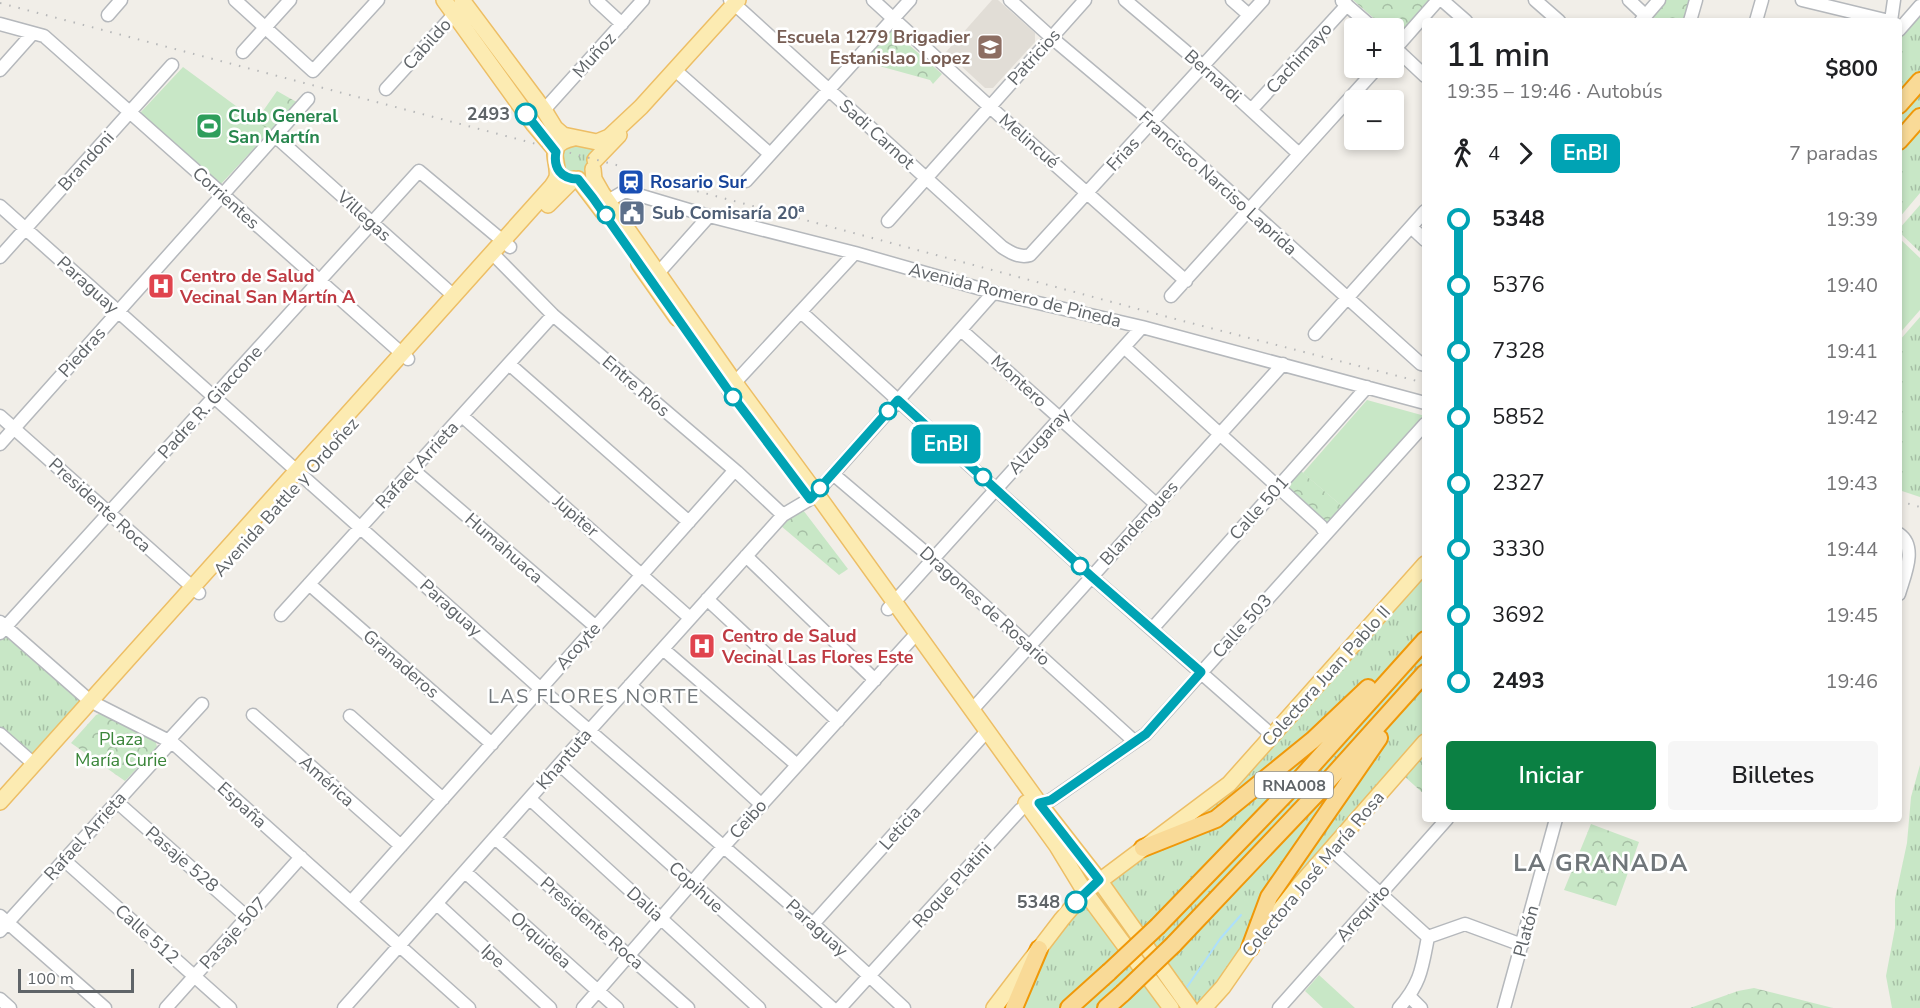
<!DOCTYPE html>
<html lang="es">
<meta charset="utf-8">
<style>
:root{--surface:#fff;--page:#f6f6f6;--text:#202124;--muted:#757577;--accent:#0b8043}
body{margin:0;font-family:"Nunito Sans",sans-serif;background:var(--page);color:var(--text);height:100vh;display:flex;flex-direction:column;font-size:22px;white-space:nowrap}
*{box-sizing:border-box;margin:0}
p{font-size:20px;color:var(--muted)}
.icon{flex:none;width:33px;height:33px;fill:none;stroke:currentColor;stroke-width:2;stroke-linecap:round;stroke-linejoin:round}
.map{position:relative;flex:1;overflow:hidden}
.side{position:absolute;left:1422px;top:18px;width:480px;height:804px;display:flex;flex-direction:column;background:var(--surface);border-radius:6px;box-shadow:0 3px 9px #0003}
.side>*{flex:none}
.badge{padding:0 12px;border-radius:9px;font-size:21px;line-height:39px}
.controls{position:absolute;left:1344px;top:18px;display:grid;gap:12px}
.controls a{display:grid;place-items:center;width:60px;height:60px;border-radius:6px;background:var(--surface);box-shadow:0 3px 9px #0003;font-size:30px}
.scale{position:absolute;left:18px;bottom:15px;width:116px;box-sizing:border-box;padding-left:6px;border:3px solid #5f6468;border-top:0;font-size:16px;line-height:21px;white-space:nowrap;color:#5f6468;-webkit-text-stroke:4px #fff;paint-order:stroke}
.map>.badge{position:absolute;translate:-50% -50%;box-shadow:0 0 0 3px #fff}
.legs{display:flex;align-items:center;gap:9px;height:66px;padding:0 24px;font-size:20px}
.legs p{margin-inline-start:auto}
.overview{display:flex;align-items:center;justify-content:space-between;height:102px;padding:0 24px}
h1{font-size:33px;font-weight:600;line-height:45px}
.primary-button{display:flex;gap:12px;margin-top:auto;padding:12px 24px}
.primary-button a{flex:1;height:69px;border-radius:6px;background:var(--accent);color:#fff;font-size:24px;font-weight:600;line-height:69px;text-align:center}
.primary-button a+a{background:var(--page);color:var(--text)}
ul{padding:0 24px;list-style:none}
li{display:flex;align-items:center;gap:21px;height:66px;font-size:22px}
li i{display:grid;place-items:center;width:9px;height:100%;margin:0 8px;background:currentColor}
li i::after{content:'';width:15px;height:15px;margin:-8px;border:4px solid;border-radius:50%;background:var(--surface)}
li p{margin-inline-start:auto}
li:first-child i{background:linear-gradient(#0000 50%,currentColor 0)}
li:last-child i{background:linear-gradient(currentColor 50%,#0000 0)}
.map>svg:first-child{display:block}
</style>
<div class="map">
<svg width="1920" height="1008" viewBox="0 0 1920 1008">
<defs>
<pattern id="grass-tufts" width="24" height="20" patternUnits="userSpaceOnUse" patternTransform="scale(1.5)"><rect width="24" height="20" fill="#c8e7c6"/><path d="M3 7l-1-3M5 7V3M7 7l1-3M15 17l-1-3M17 17v-4M19 17l1-3" fill="none" stroke="#a6bfa5"/></pattern>
<pattern id="forest-crowns" width="20" height="18" patternUnits="userSpaceOnUse" patternTransform="scale(1.5)"><rect width="20" height="18" fill="#c8e7c6"/><path d="M2 6a3 3 0 1 1 6 0M12 15a3 3 0 1 1 6 0" fill="none" stroke="#a6bfa5"/></pattern>
</defs>
<rect width="100%" height="100%" fill="#f1eee8"/>
<path fill="#e1ddd6" d="M992,0H998L1035,33V42L993,88H985L946,52Z"/>
<path fill="url(#grass-tufts)" d="M1920,6V193L1899,218V30Z
M567,140L593,149L595,155L586,176C564,186 560,171 555,153Z
M1920,205V252L1899,232V229Z
M1920,317V497L1899,490V341Z
M1425,564V742L1204,1008H994L1062,919L1229,784Z
M5,627L90,701L34,764L0,734V633Z
M1920,765V1008H1892L1886,976L1895,928V899L1907,843L1911,797Z"/>
<path fill="url(#forest-crowns)" d="M1353,0H1434L1398,39L1394,36V28H1385Z
M1664,0H1691L1685,21H1646Z
M891,29L942,74L933,84L930,80L861,61Z
M277,91L300,104L273,134L256,121Z
M1301,471L1343,507L1325,525L1287,490L1288,486Z
M803,510L848,569L839,575L781,526L790,516Z
M104,712L155,739L157,747L125,781L71,743L96,715Z
M1425,752V795L1404,776Z
M1591,824L1639,842L1616,906L1564,890Z
M1754,988L1833,1008H1690L1738,991Z"/>
<path fill="#c8e7c6" d="M183,67L270,131L221,184L140,113Z
M1899,238L1920,258V310L1899,334Z
M1367,400L1425,416L1343,507L1303,473Z
M1319,975L1355,1008H1323L1305,991Z"/>
<g fill="none" stroke-linecap="round" stroke-linejoin="round">
<path stroke="#addffc" stroke-width="2" d="M1187,987L1220,939L1241,915"/>
<defs>
<path id="minor" d="M235,0L313,71L378,0
M596,0L622,24
M730,0L1002,247C1011,253 1020,258 1030,255L1263,0
M873,0L990,107L1186,281
M1010,0L1052,38L1152,122L1421,364L1425,365
M1125,0L1203,66L1299,154
M1232,0L1249,15
M1442,0L1466,21
M1535,0L1559,21
M1629,0L1646,16
M1802,0L1889,21
M1342,1L1373,28
M108,15L121,0
M1641,21L1659,0
M1690,21L1696,0
M1756,21L1762,0
M1891,21L1894,0
M0,24L44,36L408,359
M1899,30L1920,6
M1394,47L1425,76
M1394,50L1438,0
M243,52L290,0
M0,70L33,33
M675,70L770,154
M386,89L460,8
M544,110L643,0
M1251,110L1347,5
M275,136L454,296
M746,181L910,0
M608,201L625,191L709,216L855,253L999,294L1142,327L1425,403
M0,206L541,689L813,924L904,1008
M888,221L1085,0
M1411,227L1425,240
M492,253L553,315L737,472L783,515
M0,257L172,65
M652,280L709,216
M1171,296L1377,68
M801,312L1091,576L1273,736
M961,330L1156,504
M1315,334L1425,211
M1124,347L1321,526L1326,534
M509,364L689,522
M728,390L855,253
M0,416L199,593
M462,416L690,618
M0,444L308,99
M412,469L596,627
M833,474L933,559L1134,741
M1899,534C1918,547 1904,576 1899,594
M746,556L875,680
M309,584L492,744
M707,599L838,721
M888,609L1142,327
M281,615L553,315
M0,622L90,701L173,743L469,1008
M1152,629L1367,387
M0,633L419,171L510,247
M663,649L797,765
M630,685L762,805
M972,710L1283,364
M253,715L401,846
M350,716L443,799
M0,734L34,764
M168,741L202,704
M560,765L832,1008
M530,799L759,1008
M117,802L247,917
M495,838L688,1008
M1332,850L1428,937
M64,860L230,1008
M465,872L617,1008
M351,902L734,471
M437,904L550,1008
M0,916L105,1008
M813,924L987,731
M0,931L171,742
M1428,937L1465,924L1522,945
M1409,996L1421,1008
M0,999L10,1008
M166,1008L301,857
M344,1008L589,731L783,515L810,499L816,493L994,292
M583,1008L723,847L917,633
M840,1008L1020,810C1032,801 1039,806 1051,800L1146,734L1425,424
M1279,1008L1447,819
M1399,1008C1421,983 1422,968 1428,937
M1504,1008L1556,819"/>
<path id="major" d="M444,0L534,125L556,151
M462,0L544,110L555,128L563,135L597,142L609,137L641,107L738,0
M595,160L619,135
M593,169L594,179L602,193L735,383L816,493L1039,803L1099,880L1190,1008
M578,179L603,212
M548,205L574,179
M639,264L677,318
M0,802L552,186C554,183 556,180 557,177C560,161 543,145 574,138
M1026,803L1057,846L1085,892L1171,1008
M994,1008L1062,919L1085,892L1229,784L1425,564
M1204,1008L1223,987L1250,948L1297,888L1425,742"/>
<path id="highway" d="M1899,105L1920,81
M1899,141L1920,117
M1143,848L1216,819L1313,740L1368,688
M1158,926L1300,779L1425,640
M1173,945L1319,791L1425,673
M1250,948L1269,897L1379,738
M1014,1008L1039,949
M1069,1008L1109,972
M1106,1008L1123,993"/>
</defs>
<use href="#minor" stroke="#b5b8bc" stroke-width="15"/>
<use href="#major" stroke="#edbe65" stroke-width="18"/>
<use href="#highway" stroke="#f09809" stroke-width="20"/>
<use href="#minor" stroke="#fff" stroke-width="12"/>
<use href="#major" stroke="#fcebb2" stroke-width="15"/>
<use href="#highway" stroke="#f9da97" stroke-width="16"/>
<path stroke="#b6b7b8" stroke-width="2" stroke-dasharray="1.5 8" stroke-linecap="butt" d="M0,3L620,166
M633,174L1183,321L1425,383
M1899,501L1920,507"/>
<defs>
<path id="highway-bridge" d="M1109,972L1158,926
M1123,993L1173,945"/>
</defs>
<use href="#highway-bridge" stroke="#f09809" stroke-width="20" stroke-linecap="butt"/>
<use href="#highway-bridge" stroke="#f9da97" stroke-width="16"/>
</g>
<g fill="none" stroke-linecap="round" stroke-linejoin="round">
<defs>
<path id="line-1" d="M526,114L556,152C553,168 561,179 578,179L593,198L728,390L810,499L898,400L1091,576L1201,672L1146,734L1051,800L1039,803L1099,880L1076,902"/>
</defs>
<use href="#line-1" stroke="#fff" stroke-width="14"/>
<use href="#line-1" stroke="#00a3b4" stroke-width="9"/>
</g>
<defs>
<symbol id="school-square" viewBox="-11 -11 22 22"><rect x="-9" y="-9" width="18" height="18" rx="4" fill="#8d6e63" stroke="#fff"/><path d="M0-5L7-2L0 1L-7-2ZM-4 1L0 2.5L4 1V4Q0 6-4 4Z" fill="#fff"/></symbol>
<symbol id="stadium-square" viewBox="-11 -11 22 22"><rect x="-9" y="-9" width="18" height="18" rx="4" fill="#2e9e5b" stroke="#fff"/><path d="M0-5a6.5 5 0 1 0 0 10a6.5 5 0 1 0 0-10ZM-3.5-1.8h7v3.6h-7Z" fill="#fff"/></symbol>
<symbol id="station-square" viewBox="-11 -11 22 22"><rect x="-9" y="-9" width="18" height="18" rx="4" fill="#1a4fb4" stroke="#fff"/><path d="M-3-6H3Q5-6 5-4V2Q5 4 3 4L4.5 6H3L1.5 4h-3L-3 6H-4.5L-3 4Q-5 4-5 2V-4Q-5-6-3-6ZM-3.5-4v3h7v-3ZM-3.5 1v1.5H-2V1ZM2 1v1.5H3.5V1Z" fill="#fff"/></symbol>
<symbol id="civic-square" viewBox="-11 -11 22 22"><rect x="-9" y="-9" width="18" height="18" rx="4" fill="#5c6f8a" stroke="#fff"/><path d="M-.6-6.5H3V-4.5H.6V-3L4-1V1h2V6H-6V1h2V-1L-.6-3ZM-1.2 2.5V6h2.4V2.5Z" fill="#fff"/></symbol>
<symbol id="hospital-square" viewBox="-11 -11 22 22"><rect x="-9" y="-9" width="18" height="18" rx="4" fill="#e0444e" stroke="#fff"/><path d="M-5-5h3v3.5h4V-5h3V5h-3V1.5h-4V5h-3Z" fill="#fff"/></symbol>
</defs>
<g fill-rule="evenodd">
<use href="#school-square" x="975" y="32" width="30" height="30"/>
<use href="#stadium-square" x="194" y="111" width="30" height="30"/>
<use href="#station-square" x="616" y="167" width="30" height="30"/>
<use href="#civic-square" x="617" y="198" width="30" height="30"/>
<use href="#hospital-square" x="146" y="271" width="30" height="30"/>
<use href="#hospital-square" x="687" y="631" width="30" height="30"/>
</g>
<g fill="#fff" stroke="#00a3b4" stroke-width="3">
<circle cx="526" cy="114" r="10"/>
<circle cx="606" cy="215" r="8"/>
<circle cx="733" cy="397" r="8"/>
<circle cx="888" cy="411" r="8"/>
<circle cx="983" cy="477" r="8"/>
<circle cx="820" cy="488" r="8"/>
<circle cx="1080" cy="566" r="8"/>
<circle cx="1076" cy="902" r="10"/>
</g>
<g text-anchor="middle" stroke-width="5" stroke-linejoin="round" paint-order="stroke">
<rect fill="#fff" stroke="#8f9295" stroke-width="1.5" x="1255" y="772" width="78" height="26" rx="4.5"/>
<g font-size="16" font-weight="bold" fill="#5f6468">
<text x="1294" y="791">RNA008</text>
</g>
<g font-size="18" font-weight="bold" fill="#785e54" stroke="#fff" text-anchor="end">
<text x="970" y="43">Escuela 1279 Brigadier<tspan x="970" dy="21">Estanislao Lopez</tspan></text>
</g>
<g font-size="18" fill="#5f6468" stroke="#fff">
<text transform="translate(427 44) rotate(-48)" y="6">Cabildo</text>
<text transform="translate(594 55) rotate(-48)" y="6">Muñoz</text>
<text transform="translate(1034 57) rotate(-48)" y="6">Patricios</text>
<text transform="translate(1299 58) rotate(-48)" y="6">Cachimayo</text>
<text transform="translate(1213 76) rotate(42)" y="6">Bernardi</text>
<text transform="translate(877 134) rotate(42)" y="6">Sadi Carnot</text>
<text transform="translate(1029 141) rotate(41)" y="6">Melincué</text>
<text transform="translate(1123 154) rotate(-47)" y="6">Frias</text>
<text transform="translate(86 161) rotate(-48)" y="6">Brandoni</text>
<text transform="translate(1218 183) rotate(42)" y="6">Francisco Narciso Laprida</text>
<text transform="translate(226 198) rotate(42)" y="6">Corrientes</text>
<text transform="translate(364 216) rotate(42)" y="6">Villegas</text>
<text transform="translate(88 285) rotate(42)" y="6">Paraguay</text>
<text transform="translate(1015 295) rotate(14)" y="6">Avenida Romero de Pineda</text>
<text transform="translate(82 352) rotate(-48)" y="6">Piedras</text>
<text transform="translate(1019 381) rotate(42)" y="6">Montero</text>
<text transform="translate(636 386) rotate(41)" y="6">Entre Ríos</text>
<text transform="translate(210 402) rotate(-48)" y="6">Padre R. Giaccone</text>
<text transform="translate(1039 441) rotate(-48)" y="6">Alzugaray</text>
<text transform="translate(417 465) rotate(-47)" y="6">Rafael Arrieta</text>
<text transform="translate(286 497) rotate(-48)" y="6">Avenida Battle y Ordoñez</text>
<text transform="translate(100 505) rotate(42)" y="6">Presidente Roca</text>
<text transform="translate(1259 508) rotate(-48)" y="6">Calle 501</text>
<text transform="translate(576 516) rotate(41)" y="6">Jupiter</text>
<text transform="translate(1139 523) rotate(-48)" y="6">Blandengues</text>
<text transform="translate(504 548) rotate(41)" y="6">Humahuaca</text>
<text transform="translate(985 606) rotate(42)" y="6">Dragones de Rosario</text>
<text transform="translate(451 608) rotate(42)" y="6">Paraguay</text>
<text transform="translate(1242 626) rotate(-48)" y="6">Calle 503</text>
<text transform="translate(578 646) rotate(-48)" y="6">Acoyte</text>
<text transform="translate(401 664) rotate(41)" y="6">Granaderos</text>
<text transform="translate(1326 676) rotate(-48)" y="6">Colectora Juan Pablo II</text>
<text transform="translate(564 759) rotate(-49)" y="6">Khantuta</text>
<text transform="translate(327 781) rotate(42)" y="6">América</text>
<text transform="translate(242 805) rotate(42)" y="6">España</text>
<text transform="translate(748 819) rotate(-48)" y="6">Ceibo</text>
<text transform="translate(900 828) rotate(-48)" y="6">Leticia</text>
<text transform="translate(85 836) rotate(-48)" y="6">Rafael Arrieta</text>
<text transform="translate(182 859) rotate(41)" y="6">Pasaje 528</text>
<text transform="translate(1313 874) rotate(-50)" y="6">Colectora José María Rosa</text>
<text transform="translate(952 885) rotate(-48)" y="6">Roque Platini</text>
<text transform="translate(696 887) rotate(42)" y="6">Copihue</text>
<text transform="translate(645 904) rotate(42)" y="6">Dalia</text>
<text transform="translate(1363 913) rotate(-48)" y="6">Arequito</text>
<text transform="translate(592 923) rotate(41)" y="6">Presidente Roca</text>
<text transform="translate(817 928) rotate(42)" y="6">Paraguay</text>
<text transform="translate(1526 931) rotate(-75)" y="6">Platón</text>
<text transform="translate(233 933) rotate(-48)" y="6">Pasaje 507</text>
<text transform="translate(147 934) rotate(42)" y="6">Calle 512</text>
<text transform="translate(541 940) rotate(42)" y="6">Orquidea</text>
<text transform="translate(493 956) rotate(43)" y="6">Ipe</text>
</g>
<g font-size="18" font-weight="bold" fill="#5f6468" stroke="#fff" text-anchor="end">
<text x="510" y="120">2493</text>
<text x="1060" y="908">5348</text>
</g>
<g font-size="18" font-weight="bold" fill="#27864d" stroke="#fff" text-anchor="start">
<text x="228" y="122">Club General<tspan x="228" dy="21">San Martín</tspan></text>
</g>
<g font-size="18" font-weight="bold" fill="#164399" stroke="#fff" text-anchor="start">
<text x="650" y="188">Rosario Sur</text>
</g>
<g font-size="18" font-weight="bold" fill="#4e5e75" stroke="#fff" text-anchor="start">
<text x="652" y="219">Sub Comisaría 20ª</text>
</g>
<g font-size="18" font-weight="bold" fill="#be3a42" stroke="#fff" text-anchor="start">
<text x="180" y="282">Centro de Salud<tspan x="180" dy="21">Vecinal San Martín A</tspan></text>
<text x="722" y="642">Centro de Salud<tspan x="722" dy="21">Vecinal Las Flores Este</tspan></text>
</g>
<g font-size="18" fill="#3a8539" stroke="#fff">
<text x="121" y="745">Plaza<tspan x="121" dy="21">María Curie</tspan></text>
</g>
<g font-size="20" letter-spacing="1.5" fill="#70767a" stroke="#fff">
<text x="594" y="703">LAS FLORES NORTE</text>
</g>
<g font-size="24" font-weight="bold" letter-spacing="1.5" fill="#70767a" stroke="#fff">
<text x="1601" y="871">LA GRANADA</text>
</g>
</g>
</svg>
<div class="controls">
<a>+</a>
<a>−</a>
</div>
<div class="scale">100 m</div>
<b class="badge" style="left:946px;top:444px;background:#00a3b4;color:#fff">EnBI</b>
<section class="side">
<div class="overview"><div><h1>11 min</h1><p>19:35 – 19:46 · Autobús</p></div><b>$800</b></div>
<div class="legs"><svg class="icon" aria-label="walk" viewBox="0 0 24 24"><circle cx="13" cy="4" r="2"/><path d="M13 8l-2 6 4 7M11 14l-3 7M7 12l3-4h3l4 4"/></svg>4<svg class="icon" aria-label="forward" viewBox="0 0 24 24"><path d="M9 5l7 7-7 7"/></svg><b class="badge" style="background:#00a3b4;color:#fff">EnBI</b><p>7 paradas</p></div>
<ul>
<li><i style="color:#00a3b4"></i><b>5348</b><p>19:39</p></li>
<li><i style="color:#00a3b4"></i><span>5376</span><p>19:40</p></li>
<li><i style="color:#00a3b4"></i><span>7328</span><p>19:41</p></li>
<li><i style="color:#00a3b4"></i><span>5852</span><p>19:42</p></li>
<li><i style="color:#00a3b4"></i><span>2327</span><p>19:43</p></li>
<li><i style="color:#00a3b4"></i><span>3330</span><p>19:44</p></li>
<li><i style="color:#00a3b4"></i><span>3692</span><p>19:45</p></li>
<li><i style="color:#00a3b4"></i><b>2493</b><p>19:46</p></li>
</ul>
<div class="primary-button"><a>Iniciar</a><a>Billetes</a></div>
</section>
</div>
